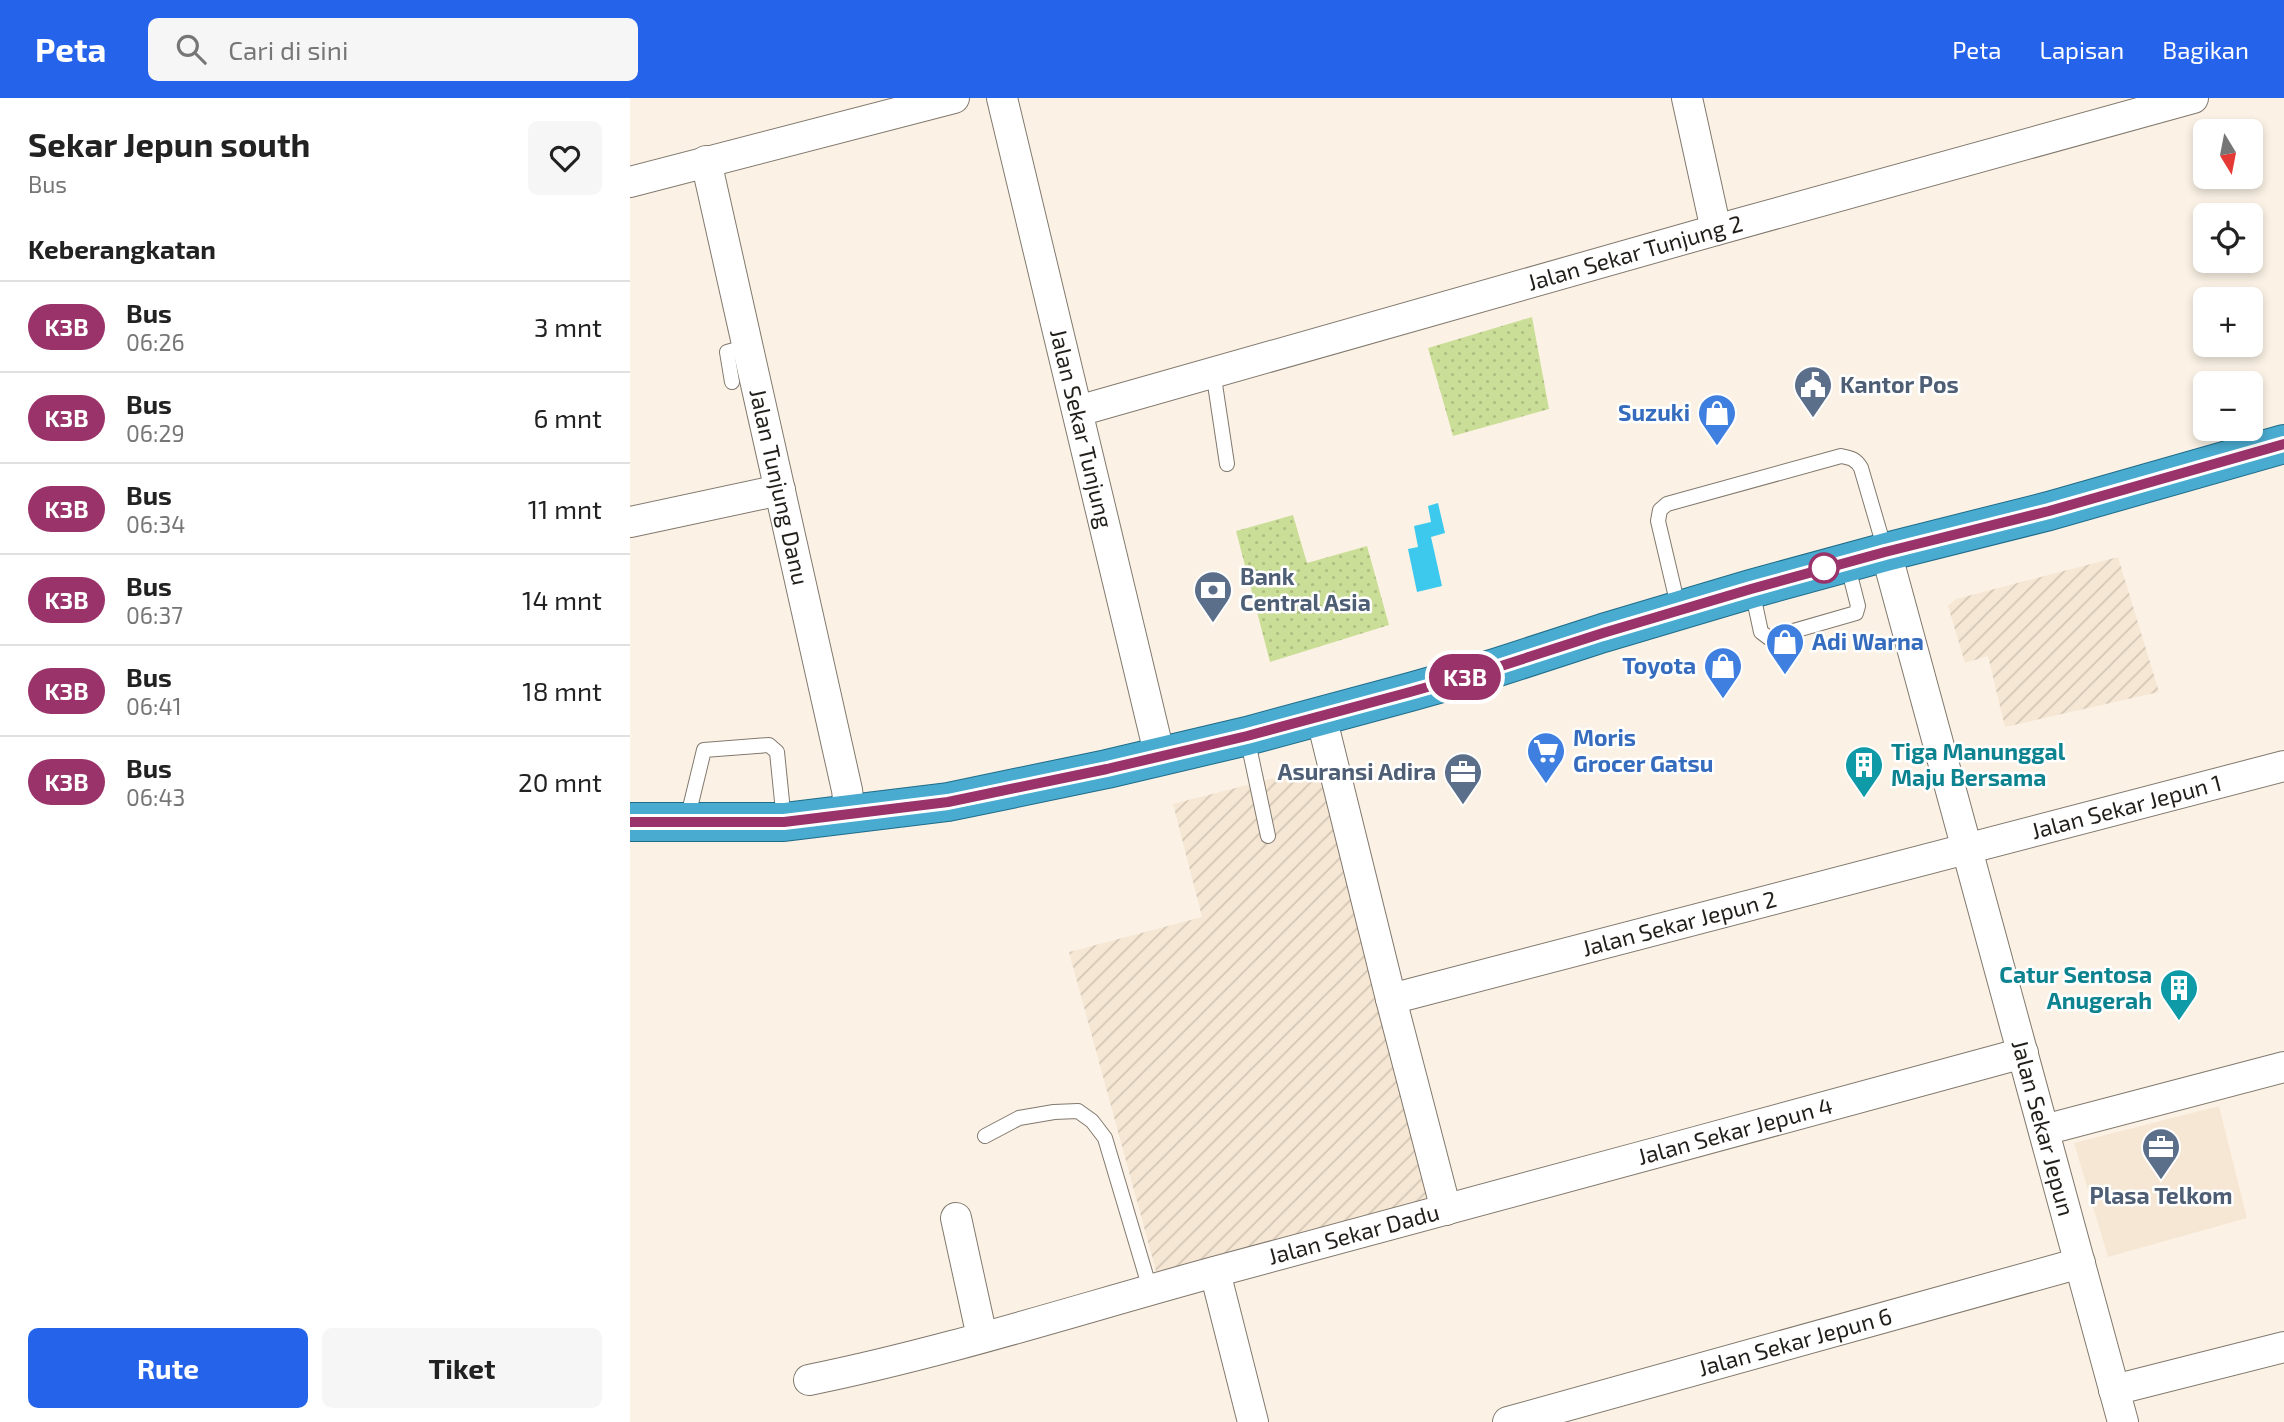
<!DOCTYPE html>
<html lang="id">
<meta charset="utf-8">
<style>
:root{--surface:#fff;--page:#f6f6f6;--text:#222;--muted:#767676;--line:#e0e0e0;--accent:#2563eb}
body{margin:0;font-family:"Exo 2",sans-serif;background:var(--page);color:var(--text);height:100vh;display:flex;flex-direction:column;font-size:26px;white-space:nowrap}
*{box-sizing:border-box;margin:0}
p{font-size:23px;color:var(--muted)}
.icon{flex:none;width:38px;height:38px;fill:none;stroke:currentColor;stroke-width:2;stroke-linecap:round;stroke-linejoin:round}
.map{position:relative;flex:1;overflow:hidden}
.details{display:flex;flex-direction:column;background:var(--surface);width:630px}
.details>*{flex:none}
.badge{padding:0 14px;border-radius:23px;font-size:24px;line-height:46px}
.needle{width:46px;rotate:170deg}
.tools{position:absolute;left:1563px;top:21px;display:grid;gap:14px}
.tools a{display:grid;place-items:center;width:70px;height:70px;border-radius:10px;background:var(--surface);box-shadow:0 4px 10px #0003;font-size:35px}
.map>.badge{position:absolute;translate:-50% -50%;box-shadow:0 0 0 4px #fff}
h2{padding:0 28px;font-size:26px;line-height:63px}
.round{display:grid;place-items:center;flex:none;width:74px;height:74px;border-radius:10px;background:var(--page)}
.head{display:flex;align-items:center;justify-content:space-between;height:119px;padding:0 28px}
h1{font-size:33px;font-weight:700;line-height:52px}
.action{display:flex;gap:14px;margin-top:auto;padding:14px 28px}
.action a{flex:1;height:80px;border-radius:10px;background:var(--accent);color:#fff;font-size:28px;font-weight:700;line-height:80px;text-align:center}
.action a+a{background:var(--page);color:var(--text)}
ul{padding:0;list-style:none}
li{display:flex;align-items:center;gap:21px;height:91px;padding:0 28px;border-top:2px solid var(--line)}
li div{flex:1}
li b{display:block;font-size:26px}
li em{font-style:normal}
li .badge{min-width:77px;font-weight:700;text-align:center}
header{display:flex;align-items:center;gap:42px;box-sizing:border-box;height:98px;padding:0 35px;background:var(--accent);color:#fff}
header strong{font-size:33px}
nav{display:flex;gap:38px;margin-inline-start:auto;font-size:24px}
.search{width:490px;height:63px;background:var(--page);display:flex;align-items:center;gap:18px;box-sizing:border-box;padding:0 24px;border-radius:10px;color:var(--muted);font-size:26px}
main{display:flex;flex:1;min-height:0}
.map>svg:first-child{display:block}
</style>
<header>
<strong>Peta</strong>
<div class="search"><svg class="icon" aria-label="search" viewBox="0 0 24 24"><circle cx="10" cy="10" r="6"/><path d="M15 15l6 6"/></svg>Cari di sini</div>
<nav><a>Peta</a><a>Lapisan</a><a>Bagikan</a></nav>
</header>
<main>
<section class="details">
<div class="head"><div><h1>Sekar Jepun south</h1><p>Bus</p></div><a class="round"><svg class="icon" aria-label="heart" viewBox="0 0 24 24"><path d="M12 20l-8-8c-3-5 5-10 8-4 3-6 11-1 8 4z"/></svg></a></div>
<h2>Keberangkatan</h2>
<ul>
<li><span class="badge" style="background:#9a336a;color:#fff">K3B</span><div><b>Bus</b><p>06:26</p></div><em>3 mnt</em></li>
<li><span class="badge" style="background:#9a336a;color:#fff">K3B</span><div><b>Bus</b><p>06:29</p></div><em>6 mnt</em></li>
<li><span class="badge" style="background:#9a336a;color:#fff">K3B</span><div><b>Bus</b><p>06:34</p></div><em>11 mnt</em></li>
<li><span class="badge" style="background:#9a336a;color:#fff">K3B</span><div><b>Bus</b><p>06:37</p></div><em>14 mnt</em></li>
<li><span class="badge" style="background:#9a336a;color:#fff">K3B</span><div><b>Bus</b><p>06:41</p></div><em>18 mnt</em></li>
<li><span class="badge" style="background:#9a336a;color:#fff">K3B</span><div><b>Bus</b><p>06:43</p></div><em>20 mnt</em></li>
</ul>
<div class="action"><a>Rute</a><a>Tiket</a></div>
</section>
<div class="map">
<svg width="1654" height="1324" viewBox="0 0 1654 1324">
<defs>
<pattern id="industrial-furrows" width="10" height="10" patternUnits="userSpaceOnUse" patternTransform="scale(1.75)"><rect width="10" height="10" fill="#f6e7d4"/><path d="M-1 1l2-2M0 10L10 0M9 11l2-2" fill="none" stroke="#d3c6b5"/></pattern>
<pattern id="grass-dots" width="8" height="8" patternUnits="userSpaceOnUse" patternTransform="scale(1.75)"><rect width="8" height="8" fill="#cbde97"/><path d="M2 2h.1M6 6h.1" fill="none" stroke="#aebe82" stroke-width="1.8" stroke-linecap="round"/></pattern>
</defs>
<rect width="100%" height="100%" fill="#fbf2e5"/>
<path fill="#f6e7d4" d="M1589,1008L1617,1120L1478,1159L1444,1045Z"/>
<path fill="url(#industrial-furrows)" d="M1488,459L1529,594L1375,629L1358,558L1335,565L1318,508L1326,501Z
M692,668L803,1102L529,1184L439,854L572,819L543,706Z"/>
<path fill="url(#grass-dots)" d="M902,219L919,311L823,338L798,250Z
M663,417L677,465L737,448L759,527L640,564L606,433Z"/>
<path fill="#3cc9ed" d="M808,405L815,435L801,439L812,488L787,494L778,451L788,449L784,428L801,424L798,408Z"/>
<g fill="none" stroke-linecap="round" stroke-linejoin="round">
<defs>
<path id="service" d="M583,273L597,366
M102,284L97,254L118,248
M1122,492L1131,534L1139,540L1226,515L1228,508L1217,465
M1049,512L1028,423L1030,412L1037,406L1211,358C1221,360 1226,361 1231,370L1255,452
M617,639L638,738
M57,722L74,652L139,647L147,654L154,723
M355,1038L389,1020L424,1014L448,1013L462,1023L475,1040L520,1191"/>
<g id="minor">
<path id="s1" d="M372,0L530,659"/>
<path d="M1057,0L1086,132"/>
<path id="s2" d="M76,63L217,692L220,717"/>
<path d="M0,84L324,0"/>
<path id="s3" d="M448,313L1086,132L1563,0"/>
<path d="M0,424L150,392"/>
<path id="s4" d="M1256,454L1493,1324"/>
<path d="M691,618L761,901L816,1112"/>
<path id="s5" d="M761,901L1654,668"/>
<path d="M1414,1032L1654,969"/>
<path d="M326,1120L352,1239"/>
<path d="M585,1174L623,1324"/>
<path id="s6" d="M179,1282C317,1254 452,1210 588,1173C856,1101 1125,1028 1393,955"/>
<path d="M1484,1292L1654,1249"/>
<path id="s7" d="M878,1324L1450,1165"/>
</g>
<path id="trunk" d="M0,724H154L318,704L477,671L617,638L780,594L865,570L973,535L1121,491L1256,454L1419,413L1654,346"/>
</defs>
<use href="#service" stroke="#82796e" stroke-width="16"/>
<use href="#minor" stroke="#82796e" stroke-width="32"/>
<use href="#trunk" stroke="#1f6c89" stroke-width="40"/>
<use href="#service" stroke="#fff" stroke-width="14"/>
<use href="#minor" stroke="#fff" stroke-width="30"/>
<use href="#trunk" stroke="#4aabd0" stroke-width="38"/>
</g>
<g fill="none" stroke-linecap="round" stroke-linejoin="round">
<defs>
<path id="line" d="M0,724H154L318,704L477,671L617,638L780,594L865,570L973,535L1121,491L1255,454L1419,413L1654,346"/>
</defs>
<use href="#line" stroke="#fff" stroke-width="16"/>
<use href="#line" stroke="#9a336a" stroke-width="10"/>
</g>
<defs>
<symbol id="civic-pin" viewBox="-11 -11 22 30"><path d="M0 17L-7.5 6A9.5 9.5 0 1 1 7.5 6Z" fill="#5c6f8a" stroke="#fff"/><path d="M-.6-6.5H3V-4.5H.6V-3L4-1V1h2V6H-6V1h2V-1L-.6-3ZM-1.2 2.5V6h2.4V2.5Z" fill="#fff"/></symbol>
<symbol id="shop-pin" viewBox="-11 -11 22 30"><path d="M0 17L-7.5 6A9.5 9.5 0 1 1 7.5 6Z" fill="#3f7fe0" stroke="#fff"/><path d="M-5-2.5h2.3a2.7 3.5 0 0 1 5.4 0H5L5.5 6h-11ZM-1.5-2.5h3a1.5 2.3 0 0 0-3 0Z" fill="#fff"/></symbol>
<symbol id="bank-pin" viewBox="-11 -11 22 30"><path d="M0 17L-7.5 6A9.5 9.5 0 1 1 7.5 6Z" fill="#5c6f8a" stroke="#fff"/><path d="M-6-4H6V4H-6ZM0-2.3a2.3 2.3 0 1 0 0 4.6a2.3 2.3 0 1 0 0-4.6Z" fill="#fff"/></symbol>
<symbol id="supermarket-pin" viewBox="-11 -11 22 30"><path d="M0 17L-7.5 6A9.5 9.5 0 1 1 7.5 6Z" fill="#3f7fe0" stroke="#fff"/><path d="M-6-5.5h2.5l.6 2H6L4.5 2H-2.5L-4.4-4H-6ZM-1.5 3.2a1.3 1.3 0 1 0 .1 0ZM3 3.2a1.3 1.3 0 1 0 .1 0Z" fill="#fff"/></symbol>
<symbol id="building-pin" viewBox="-11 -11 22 30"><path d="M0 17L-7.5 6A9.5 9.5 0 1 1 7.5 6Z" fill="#0f9aa8" stroke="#fff"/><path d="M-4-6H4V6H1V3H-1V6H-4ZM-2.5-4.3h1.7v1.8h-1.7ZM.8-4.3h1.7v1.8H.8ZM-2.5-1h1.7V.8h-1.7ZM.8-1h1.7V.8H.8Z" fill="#fff"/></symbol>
<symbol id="office-pin" viewBox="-11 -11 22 30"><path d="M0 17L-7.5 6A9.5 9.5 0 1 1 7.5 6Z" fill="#5c6f8a" stroke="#fff"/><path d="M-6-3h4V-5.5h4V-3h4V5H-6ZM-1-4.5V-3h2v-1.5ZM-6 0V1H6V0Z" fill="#fff"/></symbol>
</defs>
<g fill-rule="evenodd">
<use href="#civic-pin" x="1161" y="265" width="44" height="60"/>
<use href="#shop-pin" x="1065" y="293" width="44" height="60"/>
<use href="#bank-pin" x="561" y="470" width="44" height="60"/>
<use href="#shop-pin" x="1133" y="522" width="44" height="60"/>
<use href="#shop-pin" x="1071" y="546" width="44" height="60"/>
<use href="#supermarket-pin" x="894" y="631" width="44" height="60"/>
<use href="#building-pin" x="1212" y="645" width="44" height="60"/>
<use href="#office-pin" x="811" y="652" width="44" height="60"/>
<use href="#building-pin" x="1527" y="868" width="44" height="60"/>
<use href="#office-pin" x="1509" y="1027" width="44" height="60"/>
</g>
<circle fill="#fff" stroke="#9a336a" stroke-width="3.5" cx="1194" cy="470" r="14"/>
<g text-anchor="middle" stroke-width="5" stroke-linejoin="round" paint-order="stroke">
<g font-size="23" fill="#221f1a" stroke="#fff">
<text dy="8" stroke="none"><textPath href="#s3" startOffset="579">Jalan Sekar Tunjung 2</textPath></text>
<text dy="8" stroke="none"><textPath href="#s1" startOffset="340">Jalan Sekar Tunjung</textPath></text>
<text dy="8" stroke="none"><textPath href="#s2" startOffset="334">Jalan Tunjung Danu</textPath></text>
<text dy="8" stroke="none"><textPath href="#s5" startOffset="760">Jalan Sekar Jepun 1</textPath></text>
<text dy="8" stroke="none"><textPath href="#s5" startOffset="298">Jalan Sekar Jepun 2</textPath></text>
<text dy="8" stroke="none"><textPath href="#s4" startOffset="597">Jalan Sekar Jepun</textPath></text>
<text dy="8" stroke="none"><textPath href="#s6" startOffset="959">Jalan Sekar Jepun 4</textPath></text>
<text dy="8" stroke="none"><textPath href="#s6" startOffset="564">Jalan Sekar Dadu</textPath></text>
<text dy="8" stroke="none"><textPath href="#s7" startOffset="298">Jalan Sekar Jepun 6</textPath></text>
</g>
<g font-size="23" font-weight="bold" fill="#4e5e75" stroke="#fff" text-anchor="start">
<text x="1210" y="295">Kantor Pos</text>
<text x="610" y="487">Bank<tspan x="610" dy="26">Central Asia</tspan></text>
<text x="806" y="682" text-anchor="end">Asuransi Adira</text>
<text x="1531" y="1106" text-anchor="middle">Plasa Telkom</text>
</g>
<g font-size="23" font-weight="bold" fill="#366cbe" stroke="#fff" text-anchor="end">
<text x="1060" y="323">Suzuki</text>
<text x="1182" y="552" text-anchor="start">Adi Warna</text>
<text x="1066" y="576">Toyota</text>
<text x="943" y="648" text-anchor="start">Moris<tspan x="943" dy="26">Grocer Gatsu</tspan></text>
</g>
<g font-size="23" font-weight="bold" fill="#0d838f" stroke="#fff" text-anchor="start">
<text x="1261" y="662">Tiga Manunggal<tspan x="1261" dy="26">Maju Bersama</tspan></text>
<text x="1522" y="885" text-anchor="end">Catur Sentosa<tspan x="1522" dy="26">Anugerah</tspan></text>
</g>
</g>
</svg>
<div class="tools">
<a><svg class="needle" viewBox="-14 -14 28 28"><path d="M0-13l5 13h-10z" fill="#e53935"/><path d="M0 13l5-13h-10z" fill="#767676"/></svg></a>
<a><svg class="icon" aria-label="locate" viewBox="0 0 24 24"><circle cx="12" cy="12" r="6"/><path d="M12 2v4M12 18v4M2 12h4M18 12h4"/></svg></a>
<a>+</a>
<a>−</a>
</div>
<b class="badge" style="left:835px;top:579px;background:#9a336a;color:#fff">K3B</b>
</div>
</main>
